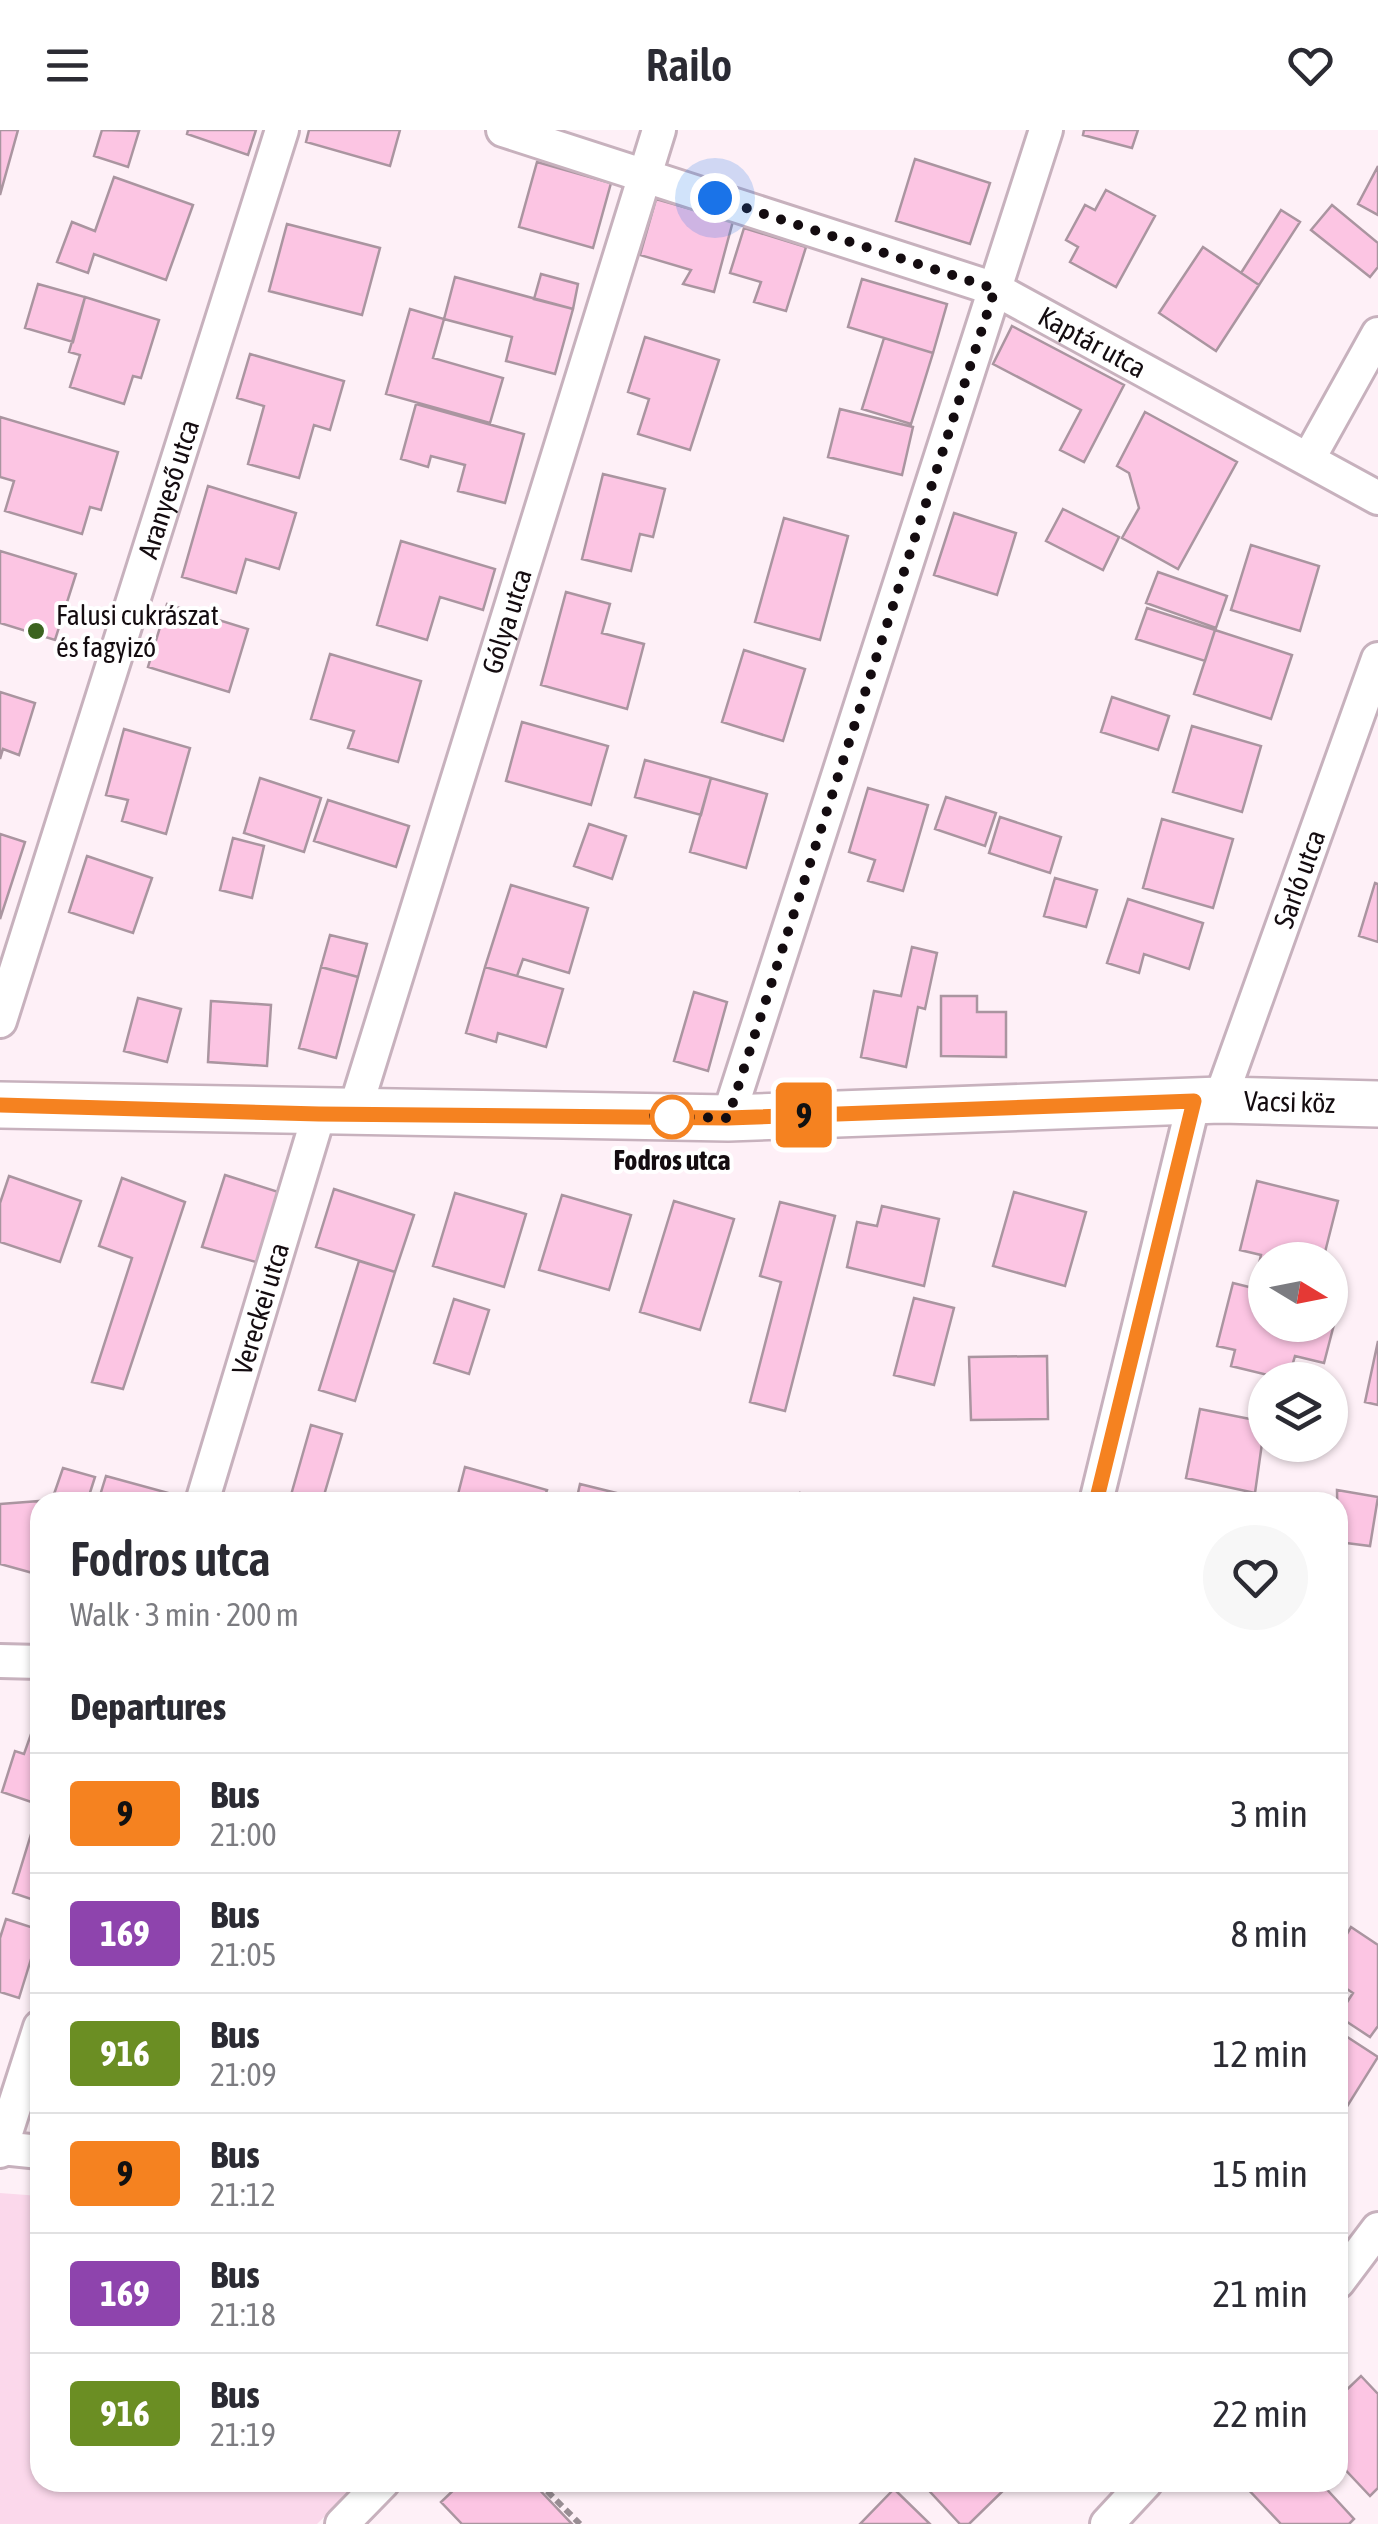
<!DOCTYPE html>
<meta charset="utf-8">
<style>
:root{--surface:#fff;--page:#f7f7f7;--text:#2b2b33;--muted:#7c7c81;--line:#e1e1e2}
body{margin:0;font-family:"Asap Condensed",sans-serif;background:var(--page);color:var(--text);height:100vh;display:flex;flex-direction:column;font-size:38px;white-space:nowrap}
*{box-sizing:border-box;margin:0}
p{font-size:32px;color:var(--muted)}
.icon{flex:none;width:55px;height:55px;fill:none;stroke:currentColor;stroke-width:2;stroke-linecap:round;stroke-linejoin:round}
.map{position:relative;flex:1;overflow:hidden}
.sheet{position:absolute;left:30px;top:1362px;width:1318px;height:1000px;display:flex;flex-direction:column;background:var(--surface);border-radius:30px;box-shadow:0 2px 8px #0004}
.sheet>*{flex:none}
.badge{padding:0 20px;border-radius:8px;font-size:35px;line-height:65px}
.needle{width:65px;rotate:100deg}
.controls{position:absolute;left:1248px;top:1112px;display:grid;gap:20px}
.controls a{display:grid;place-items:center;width:100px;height:100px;border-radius:50%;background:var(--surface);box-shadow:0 2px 8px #0004;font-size:50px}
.you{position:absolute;width:50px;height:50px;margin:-25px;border:8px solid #fff;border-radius:50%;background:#1a73e8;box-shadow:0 0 0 15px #1a73e833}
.map>.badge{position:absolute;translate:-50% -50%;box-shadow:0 0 0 5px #fff}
h2{padding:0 40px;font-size:38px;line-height:90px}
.round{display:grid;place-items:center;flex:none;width:105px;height:105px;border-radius:52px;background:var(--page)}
.summary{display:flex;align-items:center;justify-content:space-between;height:170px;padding:0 40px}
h1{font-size:48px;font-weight:600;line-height:75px}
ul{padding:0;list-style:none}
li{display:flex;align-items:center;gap:30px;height:120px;padding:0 40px;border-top:2px solid var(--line)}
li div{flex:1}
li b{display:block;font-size:38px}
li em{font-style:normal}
li .badge{min-width:110px;font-weight:700;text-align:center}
header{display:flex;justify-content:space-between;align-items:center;height:130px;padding:0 40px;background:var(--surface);font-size:45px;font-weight:600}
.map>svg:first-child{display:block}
</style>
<header><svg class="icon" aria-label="menu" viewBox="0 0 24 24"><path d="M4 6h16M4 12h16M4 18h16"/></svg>Railo<svg class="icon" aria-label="heart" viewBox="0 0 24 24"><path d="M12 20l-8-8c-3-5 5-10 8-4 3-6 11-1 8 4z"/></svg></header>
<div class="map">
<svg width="1378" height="2394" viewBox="0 0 1378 2394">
<rect width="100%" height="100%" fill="#fef0f7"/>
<path fill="#fbd8eb" d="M0,2063L40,2066V2352L359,2353L317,2394H0Z"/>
<path fill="#fcc5e3" stroke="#aa95a0" stroke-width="2.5" d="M0,0H18L0,65Z
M102,0L139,1L128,37L94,26Z
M188,0H256L248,25L187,4Z
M309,0H400L390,36L306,12Z
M1084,0H1138L1132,18L1083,5Z
M915,29L990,53L970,114L896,91Z
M537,32L611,53L593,118L519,97Z
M1378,36V85L1358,74Z
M114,47L193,75L166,150L94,124L88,143L57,132L72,92L95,101Z
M1106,60L1155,86L1116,157L1070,132L1078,117L1066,110L1085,75L1095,80Z
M656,69L733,91L714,162L683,154L691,140L640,125Z
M1332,75L1378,113V137L1370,147L1311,100Z
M1281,80L1300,92L1259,155L1241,143Z
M287,94L380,118L362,185L269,161Z
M744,98L806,117L786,181L754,172L761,152L730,143Z
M1203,117L1259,155L1216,221L1159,183Z
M541,144L578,154L573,179L534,169Z
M455,147L573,179L555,244L506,231L512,207L444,189Z
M862,149L947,174L933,223L848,197Z
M38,154L85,167L73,212L25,198Z
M85,167L159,190L141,248L133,246L124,274L70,257L80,225L69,222Z
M410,179L444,189L433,228L503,248L490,293L386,264Z
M1012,196L1124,255L1084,332L1060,320L1081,280L993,234Z
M645,207L719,230L690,320L638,304L649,269L628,262Z
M884,208L933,223L911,294L862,279Z
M250,224L344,251L330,300L314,295L299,348L248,334L264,276L237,268Z
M416,274L524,304L505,373L458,361L465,335L431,326L428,337L401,329Z
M840,279L913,297L902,345L828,327Z
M1145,282L1237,332L1178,439L1122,408L1139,378L1129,343L1117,336Z
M0,287L118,322L101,380L90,377L82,404L5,381L14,351L0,347Z
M603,344L665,359L653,407L640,404L631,441L582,429Z
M208,356L296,383L279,439L246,429L236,463L182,447Z
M1063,379L1119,407L1103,440L1046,411Z
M954,383L1016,403L997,465L934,445Z
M784,388L848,406L820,510L755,492Z
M401,411L495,439L483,480L440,467L427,510L377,495Z
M1251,415L1319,436L1300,501L1231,480Z
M0,421L76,444L55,510L0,493Z
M1158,442L1227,466L1216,498L1146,473Z
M566,462L610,474L602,503L644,514L627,579L541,555Z
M167,474L248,499L229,562L148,537Z
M1147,478L1215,500L1205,531L1136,509Z
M1215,500L1292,525L1271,589L1194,564Z
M744,520L805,539L783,611L722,592Z
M330,524L421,551L398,632L348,618L354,601L311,589Z
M0,562L35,573L19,625L3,619L0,629Z
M1112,567L1169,586L1158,620L1101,602Z
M522,592L608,616L591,675L506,651Z
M1192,596L1261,616L1242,682L1173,662Z
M124,599L190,618L166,704L122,691L128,670L106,665Z
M645,630L711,648L701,685L635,667Z
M260,648L321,668L304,722L244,703Z
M711,648L767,664L746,738L690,722Z
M868,658L928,675L903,761L868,751L875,730L849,722Z
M946,667L996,683L985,716L935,699Z
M328,670L409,696L396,737L314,711Z
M1000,687L1061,707L1050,743L989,723Z
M1162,689L1233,709L1213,778L1143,758Z
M589,694L626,706L612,749L574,736Z
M0,704L25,712L0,789Z
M233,708L264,716L252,768L220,760Z
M87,726L152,748L133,803L69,782Z
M1055,748L1097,760L1086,797L1044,786Z
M1375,753L1378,754V812L1359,806Z
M511,755L588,778L569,843L523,829L517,846L485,837Z
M1128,769L1203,793L1189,839L1144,824L1139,843L1107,833Z
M330,805L367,814L358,847L321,837Z
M912,817L937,823L925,879L918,877L906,937L861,927L874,861L901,866Z
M321,837L358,847L336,928L299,918Z
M485,837L563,859L546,917L498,903L496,912L466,903Z
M694,862L727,872L708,941L674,931Z
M941,866H977V882H1006V927L941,926Z
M138,868L181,879L167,932L124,921Z
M211,871L271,875L267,936L208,932Z
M225,1045L291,1066L267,1135L202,1117Z
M9,1046L81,1071L60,1132L0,1112V1073Z
M122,1048L185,1072L123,1259L92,1252L132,1128L99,1116Z
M1257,1051L1338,1071L1323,1130H1265V1140L1258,1138L1261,1125L1240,1120Z
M334,1059L414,1085L395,1142L316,1117Z
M1014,1062L1086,1082L1065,1156L993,1136Z
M455,1063L526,1084L504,1157L433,1136Z
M562,1065L631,1085L609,1160L539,1140Z
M674,1071L734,1089L700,1200L640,1182Z
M780,1072L835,1086L785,1281L750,1272L781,1152L760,1146Z
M882,1076L939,1089L924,1156L847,1137L857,1092L877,1096Z
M359,1131L395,1142L355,1271L319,1260Z
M1233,1153L1265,1161V1195H1330V1177L1338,1179L1324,1233L1295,1226L1288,1250L1231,1236L1235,1220L1217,1216Z
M914,1168L954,1178L934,1255L894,1245Z
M454,1169L489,1180L469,1244L434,1233Z
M1378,1211V1275L1365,1272Z
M1047,1226L1048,1289L971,1290L969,1227Z
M1200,1279L1265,1292L1255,1363L1186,1348Z
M311,1295L342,1304L322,1372L291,1365Z
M465,1337L547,1360L543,1372H456Z
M63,1338L95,1347L87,1372H40V1445L0,1434V1374L52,1370Z
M106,1346L194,1370L193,1372H98Z
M580,1354L653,1372H576Z
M1337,1360L1378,1367L1370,1416L1338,1412Z
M800,1363L839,1372H797Z
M35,1593L40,1595V1675L2,1662L15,1621L24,1624Z
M32,1701L40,1703V1772L13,1763Z
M6,1789L40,1800L19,1868L0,1862V1808Z
M1351,1797L1378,1815V1896L1370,1907L1338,1886L1353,1863L1338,1853V1819Z
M1338,1901L1378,1927L1338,1991Z
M1361,2246L1378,2264V2358L1370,2366L1338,2332V2268Z
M462,2352H532L572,2394H462L441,2372Z
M921,2352H1012L969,2394H960Z
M1249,2352H1320L1354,2389L1349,2394H1281L1245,2356Z
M894,2359L930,2394H860Z"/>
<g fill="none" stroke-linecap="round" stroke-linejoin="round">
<defs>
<g id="street">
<path id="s1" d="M503,0L995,159L1378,368"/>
<path d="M1309,328L1378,204"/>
<path id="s2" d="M0,891L282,0"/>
<path id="s3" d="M1220,970L1378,529"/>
<path id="s4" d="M354,983L659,0"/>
<path d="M728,988L1046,0"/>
<path id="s5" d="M202,1372L319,984"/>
<path d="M1096,1372L1194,971"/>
<path d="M0,1531L40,1532"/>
<path d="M0,2018L40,2022"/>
<path d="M0,2021L40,1897"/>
<path d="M1338,2152L1378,2099"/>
<path d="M342,2394L383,2352"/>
<path d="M1107,2394L1146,2352"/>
</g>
<g id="secondary">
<path id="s6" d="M0,975L728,988L1220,970L1378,974"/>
</g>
</defs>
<use href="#street" stroke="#c7b1bd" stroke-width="38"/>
<use href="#secondary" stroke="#c7b1bd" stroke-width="50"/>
<path stroke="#988d93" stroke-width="6" stroke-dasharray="8 5" stroke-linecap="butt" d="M538,2352L580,2394"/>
<use href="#street" stroke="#fff" stroke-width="32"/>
<use href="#secondary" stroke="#fff" stroke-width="45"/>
</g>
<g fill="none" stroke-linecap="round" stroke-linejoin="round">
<defs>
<path id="line" d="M0,975L319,984L728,988L1194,971L1096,1372"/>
</defs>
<use href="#line" stroke="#fff" stroke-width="22"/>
<use href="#line" stroke="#f58220" stroke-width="15"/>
<path stroke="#140c10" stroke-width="10" stroke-dasharray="0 18" d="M672,987L654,986L728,988L995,159L715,68"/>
</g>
<circle fill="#3b631f" stroke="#fff" stroke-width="4" cx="36" cy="501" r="10"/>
<circle fill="#fff" stroke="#f58220" stroke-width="5" cx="672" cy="987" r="20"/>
<g text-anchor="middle" stroke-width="8" stroke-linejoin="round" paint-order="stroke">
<g font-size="28" fill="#140c10" stroke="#fff">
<text dy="10" stroke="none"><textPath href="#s1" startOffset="628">Kaptár utca</textPath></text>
<text dy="10" stroke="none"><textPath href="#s2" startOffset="558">Aranyeső utca</textPath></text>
<text dy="10" stroke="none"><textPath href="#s4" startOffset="515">Gólya utca</textPath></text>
<text dy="10" stroke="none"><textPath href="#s3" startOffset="235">Sarló utca</textPath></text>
<text dy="10" stroke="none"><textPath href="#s6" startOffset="1290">Vacsi köz</textPath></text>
<text dy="10" stroke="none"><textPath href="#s5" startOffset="202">Vereckei utca</textPath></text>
</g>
<g font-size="28" fill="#140c10" stroke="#fff" text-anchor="start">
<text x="56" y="495">Falusi cukrászat<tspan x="56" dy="32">és fagyizó</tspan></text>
</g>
<g font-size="28" font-weight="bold" fill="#140c10" stroke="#fff">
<text x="672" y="1040">Fodros utca</text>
</g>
</g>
</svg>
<div class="controls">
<a><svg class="needle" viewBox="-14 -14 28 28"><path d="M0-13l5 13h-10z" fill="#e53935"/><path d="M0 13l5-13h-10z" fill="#7c7c81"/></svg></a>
<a><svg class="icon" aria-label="layers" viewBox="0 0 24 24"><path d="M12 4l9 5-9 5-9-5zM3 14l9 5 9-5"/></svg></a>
</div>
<div class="you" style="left:715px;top:68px"></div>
<b class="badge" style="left:804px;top:985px;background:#f58220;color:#111">9</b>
<section class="sheet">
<div class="summary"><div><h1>Fodros utca</h1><p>Walk · 3 min · 200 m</p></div><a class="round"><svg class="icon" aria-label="heart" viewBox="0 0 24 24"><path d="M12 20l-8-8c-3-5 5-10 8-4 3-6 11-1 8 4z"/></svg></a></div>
<h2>Departures</h2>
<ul>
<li><span class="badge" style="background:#f58220;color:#111">9</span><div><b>Bus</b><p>21:00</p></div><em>3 min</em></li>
<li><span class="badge" style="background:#8e44ad;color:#fff">169</span><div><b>Bus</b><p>21:05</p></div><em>8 min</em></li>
<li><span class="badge" style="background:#6b8e23;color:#fff">916</span><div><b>Bus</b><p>21:09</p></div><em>12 min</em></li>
<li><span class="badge" style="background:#f58220;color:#111">9</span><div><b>Bus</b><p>21:12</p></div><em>15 min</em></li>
<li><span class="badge" style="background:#8e44ad;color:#fff">169</span><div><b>Bus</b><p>21:18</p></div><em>21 min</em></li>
<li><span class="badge" style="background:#6b8e23;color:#fff">916</span><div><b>Bus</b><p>21:19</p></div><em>22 min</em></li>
</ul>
</section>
</div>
